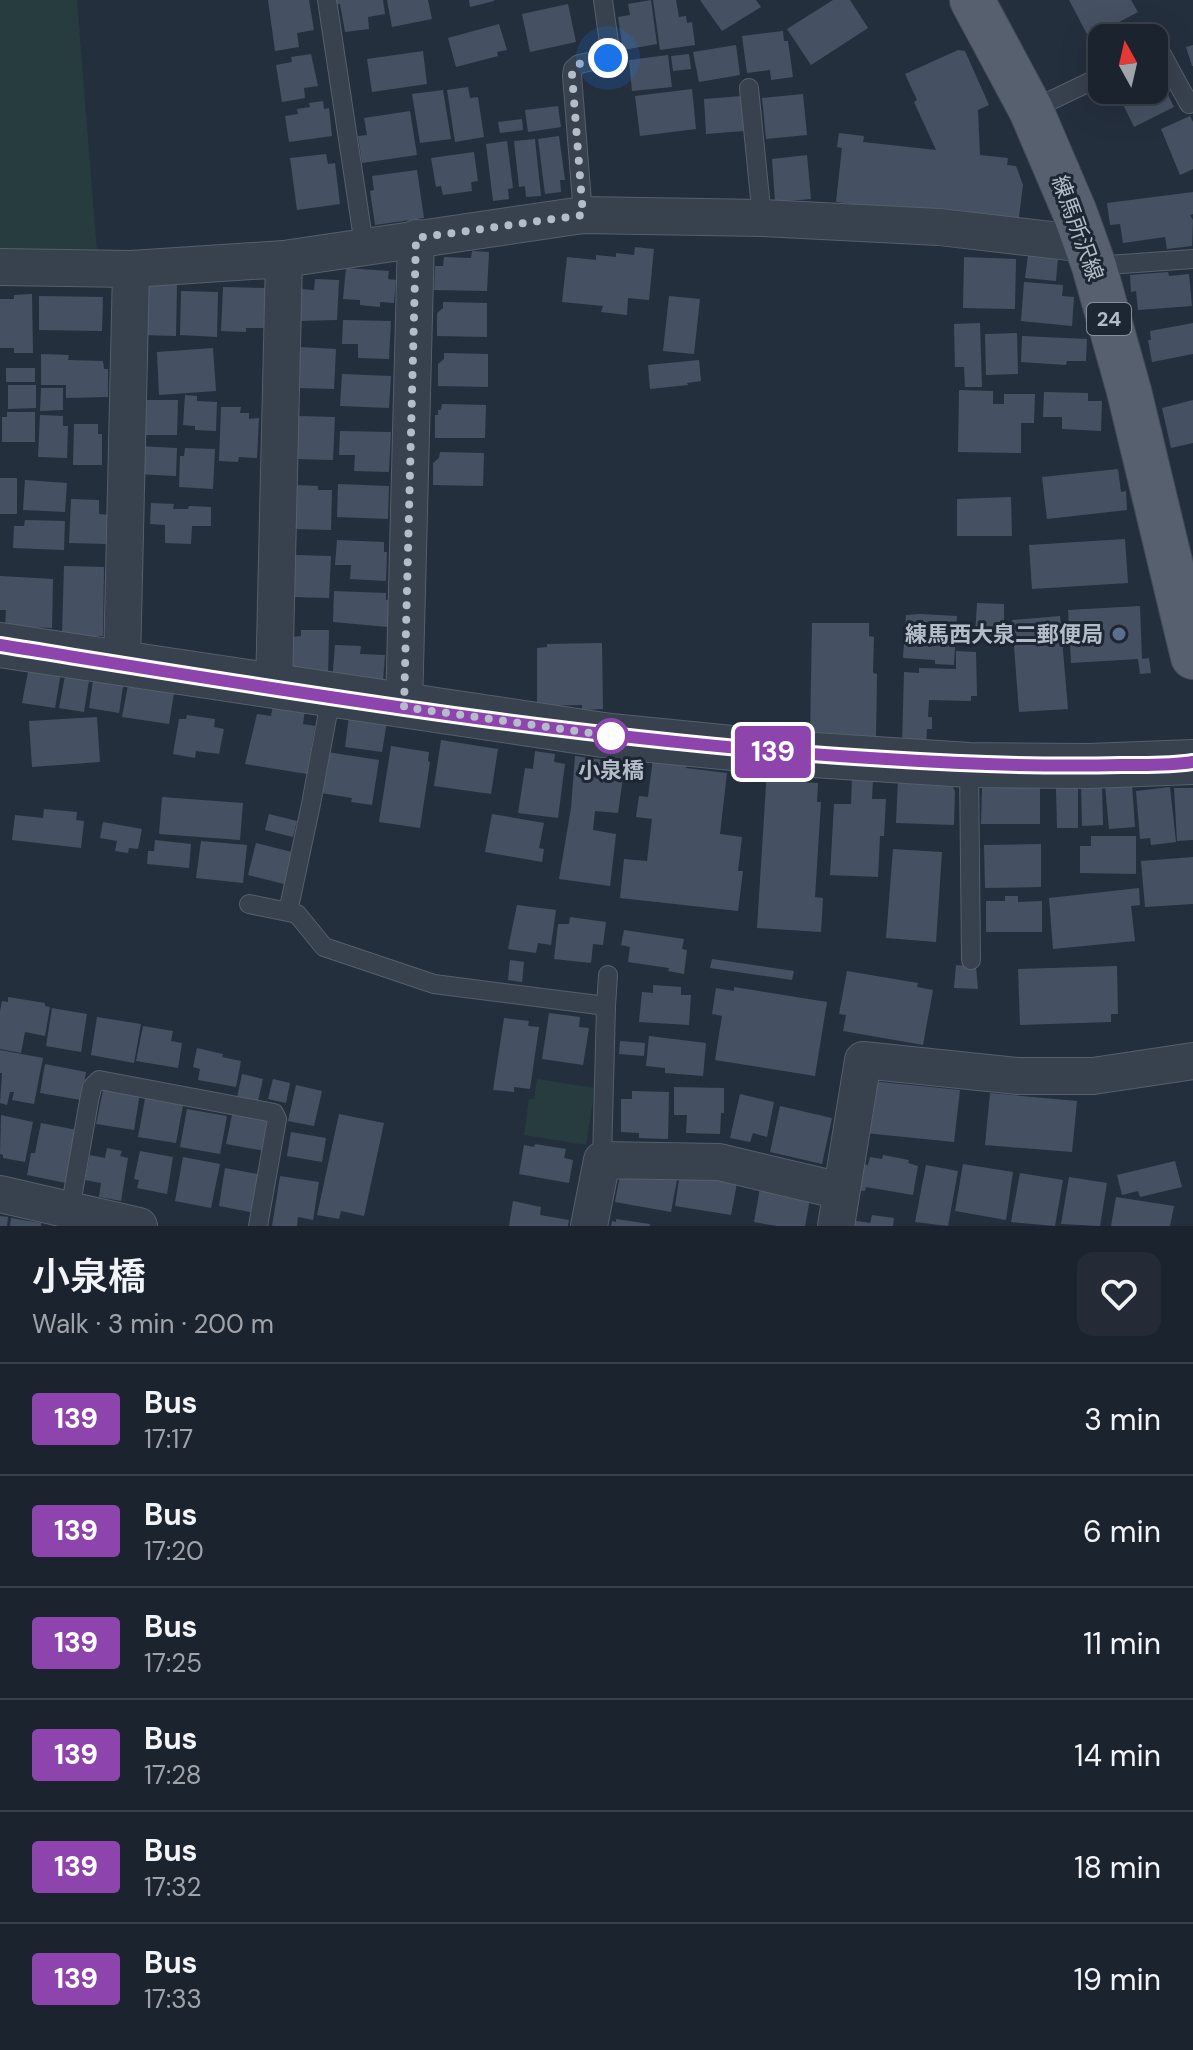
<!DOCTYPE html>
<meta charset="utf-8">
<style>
:root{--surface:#1b232e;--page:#242b36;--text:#f1f3f6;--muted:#a0a4aa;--line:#39404a}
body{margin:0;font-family:"DM Sans","Noto Sans JP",sans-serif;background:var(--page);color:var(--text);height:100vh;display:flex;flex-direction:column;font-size:30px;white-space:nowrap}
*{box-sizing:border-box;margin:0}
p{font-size:26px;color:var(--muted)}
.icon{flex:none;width:44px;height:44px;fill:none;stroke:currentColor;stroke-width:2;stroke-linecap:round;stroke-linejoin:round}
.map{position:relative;height:1226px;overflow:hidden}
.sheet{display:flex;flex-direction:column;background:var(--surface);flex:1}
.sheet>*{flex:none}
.badge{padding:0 16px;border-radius:6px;font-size:28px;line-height:52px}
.needle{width:52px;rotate:352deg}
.tools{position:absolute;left:1088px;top:24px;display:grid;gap:16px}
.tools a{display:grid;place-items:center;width:80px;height:80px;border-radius:16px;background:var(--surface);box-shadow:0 8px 32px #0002,0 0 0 2px var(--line);font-size:40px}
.you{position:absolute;width:40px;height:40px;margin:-20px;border:6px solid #fff;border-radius:50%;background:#1a73e8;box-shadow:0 0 0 12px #1a73e833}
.map>.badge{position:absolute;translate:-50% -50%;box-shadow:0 0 0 4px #fff}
.round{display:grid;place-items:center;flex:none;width:84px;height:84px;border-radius:16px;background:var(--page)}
.summary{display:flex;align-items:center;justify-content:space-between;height:136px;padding:0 32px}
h1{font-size:38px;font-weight:600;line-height:60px}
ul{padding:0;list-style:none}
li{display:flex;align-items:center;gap:24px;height:112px;padding:0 32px;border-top:2px solid var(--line)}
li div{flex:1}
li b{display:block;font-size:30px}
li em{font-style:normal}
li .badge{min-width:88px;font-weight:700;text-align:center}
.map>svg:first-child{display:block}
</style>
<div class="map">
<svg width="1193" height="1226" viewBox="0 0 1193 1226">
<rect width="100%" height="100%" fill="#242f3e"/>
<path fill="#263c3f" d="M0,0H77L97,252L0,250Z
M537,1079L595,1088L586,1145L524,1135L529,1099H534Z"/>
<path fill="#455162" d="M268,0H309L314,30L297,33L299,47L275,51Z
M336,0H383L385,14L368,17L369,29L345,32L340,4H337Z
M387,0H428L432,19L392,27Z
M469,0H494V1L470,7Z
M651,0L657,44L623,50L618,17L630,15L628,4Z
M653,0H676L679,17L686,16L687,23L692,22L695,45L660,50Z
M700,0H756L761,7L722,31Z
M833,0H850L868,28L811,65L787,29Z
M1069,0H1131L1138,12L1089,38Z
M568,4L576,42L530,52L522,14Z
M499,24L507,50L497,52L498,56L456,67L448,38Z
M783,31L784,41H788L793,77L771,80L770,70L747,73L742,36Z
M736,45L740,75L699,82L693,52Z
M1193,45V66H1192L1186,47Z
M958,50L965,51L989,105L978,110L980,155L1008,158L1007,165L1016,166L1023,185L1018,225L836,202L842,148L837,147L839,133L864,136L863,142L936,150L914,102L917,100L905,74Z
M423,51L427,84L372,92L367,59Z
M311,54L318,86L304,88L305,98L282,102L276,65L292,62L291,57Z
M689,54L691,69L673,71L671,56Z
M668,55L672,87L632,91L629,60Z
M1154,67L1174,107L1134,127L1116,90H1154Z
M468,87L470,98L478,97L484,137L455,142L447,90Z
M692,89L696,129L640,136L635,96Z
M443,90L451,139L420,143L412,94Z
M803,94L807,135L766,139L762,98Z
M742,96L744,131L706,134L704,99Z
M323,101L324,109L329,108L332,136L289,142L285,116L298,114L297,109L310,107L309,103Z
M558,106L561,127L528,132L525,110Z
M410,111L417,155L362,163L358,136L367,135L364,118Z
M1190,116L1193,122V169L1180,175L1161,129Z
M522,119L523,130L500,133L498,122Z
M559,136L565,180H560L561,192L545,194L538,139Z
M535,139L541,196L526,197L525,186L519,187L514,141Z
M507,141L513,188L508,189L509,199L493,201L486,144Z
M474,152L478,181L471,182L472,191L443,195L441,186L436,187L431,158Z
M326,154L328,164L335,163L340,204L297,210L290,158Z
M807,155L811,199L775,202L772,159Z
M417,170L424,218L375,225L370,191L374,190L372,176Z
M1193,192V214L1190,215L1193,220L1192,246L1167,249L1165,237L1123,243L1120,224L1110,225L1107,203Z
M635,247L654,249L649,300L628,298L627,315L601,312L603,306L562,302L567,257L596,260V255L616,257V253L634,255Z
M472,251L489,252L487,291L434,290L435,266H443L444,257L471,258Z
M1028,255L1058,258L1056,281L1025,278Z
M964,257L1016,259L1015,309L963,308Z
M346,268L389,271L388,279L396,280L394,303L380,302V307L360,305V300L343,299Z
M1168,272L1169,276L1189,274L1192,306L1138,310L1136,291L1131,292L1130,275Z
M315,279L339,280L337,320L299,321L301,289L314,290Z
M149,282L177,283L176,336L141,335L142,296H149Z
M1024,282L1063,285L1062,296L1074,297L1072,326L1021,321Z
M223,287L268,288L267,328H246V332L221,331Z
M181,291L218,292L217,337L180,335Z
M32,294L33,353H14V348H0V299H14V295Z
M39,296L103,297L102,331L39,330Z
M669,296L700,299L694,354L663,351Z
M443,302L487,303V337L437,336V313L443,308Z
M343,320L391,321L389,359L358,358V344H342Z
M980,323L982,387H965L964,367H955L954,324Z
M1193,323V354L1152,362L1148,340H1151L1150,331Z
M1017,333L1018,374L986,375L985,334Z
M1022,336L1087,339L1086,361H1067L1066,365L1021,362Z
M300,347L336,349L334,389L298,388Z
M213,348L216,391L159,395L157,352Z
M444,353L488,354V387L438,386V364L444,359Z
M41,354L69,355L68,360L103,361L104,369H108V397L66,398V385H41Z
M699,360L701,381L687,383L688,385L650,389L648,365Z
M6,368H35V382H6Z
M342,374L391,376L389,408L340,406Z
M8,385H36V408L8,409Z
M41,388H63V410L40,411Z
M959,390L993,391V404H1004V394H1035L1034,423H1021V453L958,452Z
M1044,392L1088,393V401H1102L1101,431L1062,429V417H1043Z
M185,395L197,396V401L217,402L216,431L195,430V426L183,425Z
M136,400H178L177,435H135Z
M1193,400V443L1171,448L1162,408Z
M442,404L486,405L485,438H435V415H438V410H441Z
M221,407H241L240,413H249V419L259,418L257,458L239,457L238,462L219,461Z
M7,412H35V442H2V417H7Z
M40,415L63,416V426H68L67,458L38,457Z
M298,416L335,417L333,460L297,459Z
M74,424H98V434H102V465H73Z
M340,431L391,432L389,472L354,471L355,455H339Z
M137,446L177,448L176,476L136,474Z
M185,448L215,449L213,489L179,487L180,456H184Z
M440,452L484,453L483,486L433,485V463L439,458Z
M1118,469L1121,492L1126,491L1127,510L1047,519L1042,477Z
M0,478H17V514H0Z
M25,480L67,483L65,512L23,510Z
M338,484L389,486L388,519L337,517Z
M296,485L318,486V490H332L331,530L294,529Z
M1011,497L1012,536H957V499Z
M71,499L99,500V514L109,515L108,544L69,543Z
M151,503L174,504L173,509H188L189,506L211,507V526H192L191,544L165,543V525L150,524Z
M25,520L65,521L64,550L13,548L14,526H24Z
M1125,539L1128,583L1032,589L1029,545Z
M337,540L384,542V552H387L386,581L350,579L351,565H335Z
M295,555L331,556L329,598L293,597Z
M64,566L104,567L103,636H62Z
M0,576L53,579L52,628L5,626L6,610H0Z
M334,591L386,593V600H389L388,627L333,622Z
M977,603L1004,604V636L975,635Z
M1140,606L1142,659L1149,658L1151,673L1140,674L1138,659L1071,663L1068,610Z
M920,614L957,616L954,665L935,664V660L903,658L906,615Z
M1060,616L1068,709L1019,712L1012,620Z
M812,623H869V636L874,637L873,673L877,674L876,738L810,737Z
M301,630H329L328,677L290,670L291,637L301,636Z
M602,643L603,709L582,710V705L537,706V648L547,647V644Z
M335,645L361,646L360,654L385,655L383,682H332Z
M956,651L976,652L977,696H971V701L929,700L928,717H932V729H927L926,745L902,744L904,672L919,673V668L956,669Z
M29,667L61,672L55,708L22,703Z
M66,670L90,674L84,712L59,708Z
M94,674L124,680L119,713L89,708Z
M129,680L175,687L169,724L122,717Z
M273,705L305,710L303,724L315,726L307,774L245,764L257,714L271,716Z
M187,715L215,719L214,727L224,729L219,754L196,751L195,758L173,754L179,719H186Z
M349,716L387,721L382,752L345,747Z
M97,717L100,762L32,767L29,721Z
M441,740L498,749L491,794L434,786Z
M391,746L429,752L428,761L430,762L420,828L379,822Z
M535,751L555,754L554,762L565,764L558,818L518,813L525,768L533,769Z
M327,752L379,760L372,805L351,802L352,798L321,793Z
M575,756L625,763L618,813L595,811L593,830L616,834L610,886L559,879L571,808Z
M653,758L686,762V768L727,773L720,834L742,837L738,871H743L738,911L620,898L624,859L647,861L652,819L636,817L639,796L648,797Z
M767,769L802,770L801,782L818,783L817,802H821L815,897L823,898L821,932L757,928Z
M852,777L873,778L872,799H886L884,836H880L878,877L830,875L834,804H851Z
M898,779L950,781L955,791L954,825L896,823Z
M991,780L1040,781V824H981L982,788Z
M1081,784H1102L1103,825L1082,826Z
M1132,784L1135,827L1109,829L1105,786Z
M1170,787L1176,842L1151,845L1150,838L1140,839L1136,791Z
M1056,788H1078V828H1057Z
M1174,788H1193V840L1177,841Z
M162,797L243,803L240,840L159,834Z
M44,809L77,812L76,820L84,821L81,848L12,840L15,815L43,818Z
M269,814L297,821L293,837L265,830Z
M492,814L544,823L539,848L544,849L542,862L485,852Z
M103,822L142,829L138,849L129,848L128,853L115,851L117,841L100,838Z
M1091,836H1136V874L1080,873V846H1091Z
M155,840L191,844L189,868L147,864L148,851H154Z
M201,841L247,845L243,883L196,878Z
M256,843L292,852L284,884L248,875Z
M1041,844V887L985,888L984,845Z
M893,849L942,852L936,942L886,938Z
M1193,857V904L1145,907L1141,861Z
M1139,888L1140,905L1131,906L1135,941L1053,949L1049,898Z
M1005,896H1018V902L1042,901V932H986V901H1005Z
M517,905L556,910L551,945L538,943L536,953L508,949Z
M570,917L606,922L603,945L593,944L591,963L554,959L558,924H569Z
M624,930L684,939L682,949L687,950L684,974L668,971L669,968L628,962L630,947L621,945Z
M712,959L794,971L792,980L710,968Z
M510,960L524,962L522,982L508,980Z
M956,965L976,967L978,989L954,988Z
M1117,966L1118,1014H1111V1022L1020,1025L1018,969Z
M847,971L918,983L917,987L933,990L923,1045L843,1031L846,1015L839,1014Z
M653,985L681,987V995H691L689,1025L639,1022L642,992L653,993Z
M734,987L827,1002L815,1076L715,1060L722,1016L712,1014L716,988L734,991Z
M8,997L45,1003V1006L50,1007L45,1036L25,1032L21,1053L0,1049V1011L2,1001L8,1002Z
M52,1008L87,1014L81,1052L46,1046Z
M549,1013L580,1017L579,1027L589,1028L583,1065L542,1059Z
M97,1017L141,1024L134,1063L91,1055Z
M504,1018L529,1021L528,1026L539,1027L530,1089L514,1087V1092L493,1090Z
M143,1026L173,1031L171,1041L182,1043L178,1068L136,1061Z
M649,1036L706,1043L703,1076L665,1073V1068L646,1066Z
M620,1041L645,1043L644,1056L619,1054Z
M197,1048L223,1054L222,1057L241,1061L236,1087L198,1080L200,1069L193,1067Z
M0,1050L43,1058L34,1104L12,1100L14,1092H10L7,1105L0,1103L2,1073H0Z
M45,1064L86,1072L81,1100L40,1093Z
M242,1074L263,1079L258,1101L237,1097Z
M273,1079L290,1083L286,1103L268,1099Z
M871,1081L960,1090L954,1142L865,1133Z
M296,1085L322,1091L314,1126L288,1121Z
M104,1086L140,1093L134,1130L96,1124Z
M674,1087L724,1088V1113H721L720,1134L686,1133L687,1115H674Z
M632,1091L669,1092L668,1139L639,1138V1133L621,1132V1099H632Z
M146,1093L184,1100L176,1143L138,1137Z
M990,1093L1077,1101L1072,1152L985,1145Z
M740,1094L774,1102L767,1137L753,1133L750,1142L730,1138Z
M780,1106L832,1118L822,1164L770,1152Z
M187,1109L227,1116L220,1154L180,1147Z
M233,1110L271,1117L265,1151L226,1144Z
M339,1114L384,1123L364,1216L341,1211L339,1219L317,1215Z
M1,1115L33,1122L25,1162L3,1158V1155L0,1154Z
M41,1123L77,1130L66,1183L27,1175L31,1153H35Z
M291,1132L326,1138L322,1162L287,1156Z
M535,1144L566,1149L564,1158L573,1160L569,1183L519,1174L524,1145L534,1147Z
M107,1148L122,1151L120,1156L128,1158L121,1201L99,1197L101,1183L85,1180L90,1155L105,1158Z
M140,1151L173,1157L167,1194L137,1188L139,1180L134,1179Z
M883,1155L909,1160L908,1163L918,1166L913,1195L866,1187L865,1191L857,1190L861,1163L868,1165L870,1157L882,1159Z
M183,1157L220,1164L211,1208L175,1201Z
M1175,1161L1182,1187L1140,1197L1138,1191L1122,1195L1117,1175Z
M963,1164L1013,1172L1006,1220L955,1211Z
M926,1165L958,1171L948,1226L915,1222Z
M225,1168L263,1175L255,1213L219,1206Z
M648,1170L663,1178L677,1180L671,1212L615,1202L620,1175L646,1179Z
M680,1173L737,1183L731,1215L675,1206Z
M1020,1173L1063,1180L1055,1226L1011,1222Z
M280,1176L319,1182L313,1220L298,1217L297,1226H272Z
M1069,1177L1107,1183L1100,1226L1061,1224Z
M760,1188L810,1199L805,1226H777L754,1222Z
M1116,1197L1174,1206L1170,1226H1111Z
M513,1201L541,1207L540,1215L569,1220L568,1226H509Z
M872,1215L894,1218L893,1226H850L851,1220L870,1223Z
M0,1216L8,1217L7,1226H0Z
M11,1218L41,1223V1226H10Z
M616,1219L650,1224V1226H611L612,1221L616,1222Z"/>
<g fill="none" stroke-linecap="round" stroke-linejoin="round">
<defs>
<path id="service" d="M327,0L364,245
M1154,51H1160L1189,104
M749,88L762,218
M1031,110L1102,76
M583,215L572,75L573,69L579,64L608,58L610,50L603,0
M1094,266L1193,259
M331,696L311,804L288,912L297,914L324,947L434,984L606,1006L602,1160
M969,765L971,960
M249,904L288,912
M606,1006L608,975
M70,1210L89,1101L92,1087L99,1080L274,1113L277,1119L258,1226"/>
<path id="minor" d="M0,267L131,269L284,259L583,215L762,218L939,227L1086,244
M122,664L131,269
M274,688L284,259
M404,707L416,238
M0,1194L139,1226
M589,1226L602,1160L719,1162L841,1191
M836,1226L863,1060L1018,1076H1093L1193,1061"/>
<path id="tertiary" d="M0,645L610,736L782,753L969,765L1089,766L1193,762"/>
<path id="primary" d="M972,0L1031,110L1075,213L1094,266L1129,391L1193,657"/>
</defs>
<use href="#service" stroke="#565f6c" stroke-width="20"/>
<use href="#minor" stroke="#565f6c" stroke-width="38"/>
<use href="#tertiary" stroke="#565f6c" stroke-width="46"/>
<use href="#primary" stroke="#414a57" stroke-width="46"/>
<use href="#service" stroke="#38414e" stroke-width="18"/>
<use href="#minor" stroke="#38414e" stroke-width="36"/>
<use href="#tertiary" stroke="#38414e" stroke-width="44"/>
<use href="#primary" stroke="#56606e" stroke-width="44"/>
</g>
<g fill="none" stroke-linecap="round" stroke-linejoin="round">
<defs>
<path id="line" d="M0,645C294,692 588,742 886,759C964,764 1042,767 1121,765C1145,765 1169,766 1193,762"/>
</defs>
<use href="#line" stroke="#fff" stroke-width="18"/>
<use href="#line" stroke="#8e44ad" stroke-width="12"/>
<path stroke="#b4bcc9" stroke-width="8" stroke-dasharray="0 14.4" d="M608,58L579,64L573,69L572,75L583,215L416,238L404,707L611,736"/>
</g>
<circle fill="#5c6f8a" stroke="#1d2633" stroke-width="3" cx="1119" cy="634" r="8"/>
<circle fill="#fff" stroke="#8e44ad" stroke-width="4" cx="611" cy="736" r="16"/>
<g text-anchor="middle" stroke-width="6" stroke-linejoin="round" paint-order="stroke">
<rect fill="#1d2633" stroke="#878f9c" stroke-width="2" x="1087" y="303" width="44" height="32" rx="6"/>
<g font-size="20" font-weight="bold" fill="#b4bcc9">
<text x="1109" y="326">24</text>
</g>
<g font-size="22" fill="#b4bcc9" stroke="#1d2633">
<text transform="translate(1078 228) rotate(70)" y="8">練馬所沢線</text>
</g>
<g font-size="22" font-weight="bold" fill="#b4bcc9" stroke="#1d2633" text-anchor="end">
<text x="1103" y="642">練馬西大泉二郵便局</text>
</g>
<g font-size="22" font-weight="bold" fill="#b4bcc9" stroke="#1d2633">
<text x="611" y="778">小泉橋</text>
</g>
</g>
</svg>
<div class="tools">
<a><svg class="needle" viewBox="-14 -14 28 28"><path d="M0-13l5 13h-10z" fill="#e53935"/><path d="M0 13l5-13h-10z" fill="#a0a4aa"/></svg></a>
</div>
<div class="you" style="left:608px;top:58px"></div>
<b class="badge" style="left:773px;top:752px;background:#8e44ad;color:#fff">139</b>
</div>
<section class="sheet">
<div class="summary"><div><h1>小泉橋</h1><p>Walk · 3 min · 200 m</p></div><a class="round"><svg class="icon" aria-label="heart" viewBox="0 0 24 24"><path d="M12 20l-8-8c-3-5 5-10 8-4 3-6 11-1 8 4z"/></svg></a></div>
<ul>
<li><span class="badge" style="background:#8e44ad;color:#fff">139</span><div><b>Bus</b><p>17:17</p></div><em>3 min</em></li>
<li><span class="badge" style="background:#8e44ad;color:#fff">139</span><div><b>Bus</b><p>17:20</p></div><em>6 min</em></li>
<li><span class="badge" style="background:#8e44ad;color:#fff">139</span><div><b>Bus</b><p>17:25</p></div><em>11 min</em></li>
<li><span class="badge" style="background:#8e44ad;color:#fff">139</span><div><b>Bus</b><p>17:28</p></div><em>14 min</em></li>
<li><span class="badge" style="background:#8e44ad;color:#fff">139</span><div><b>Bus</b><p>17:32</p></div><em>18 min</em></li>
<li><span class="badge" style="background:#8e44ad;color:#fff">139</span><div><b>Bus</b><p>17:33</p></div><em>19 min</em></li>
</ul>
</section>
